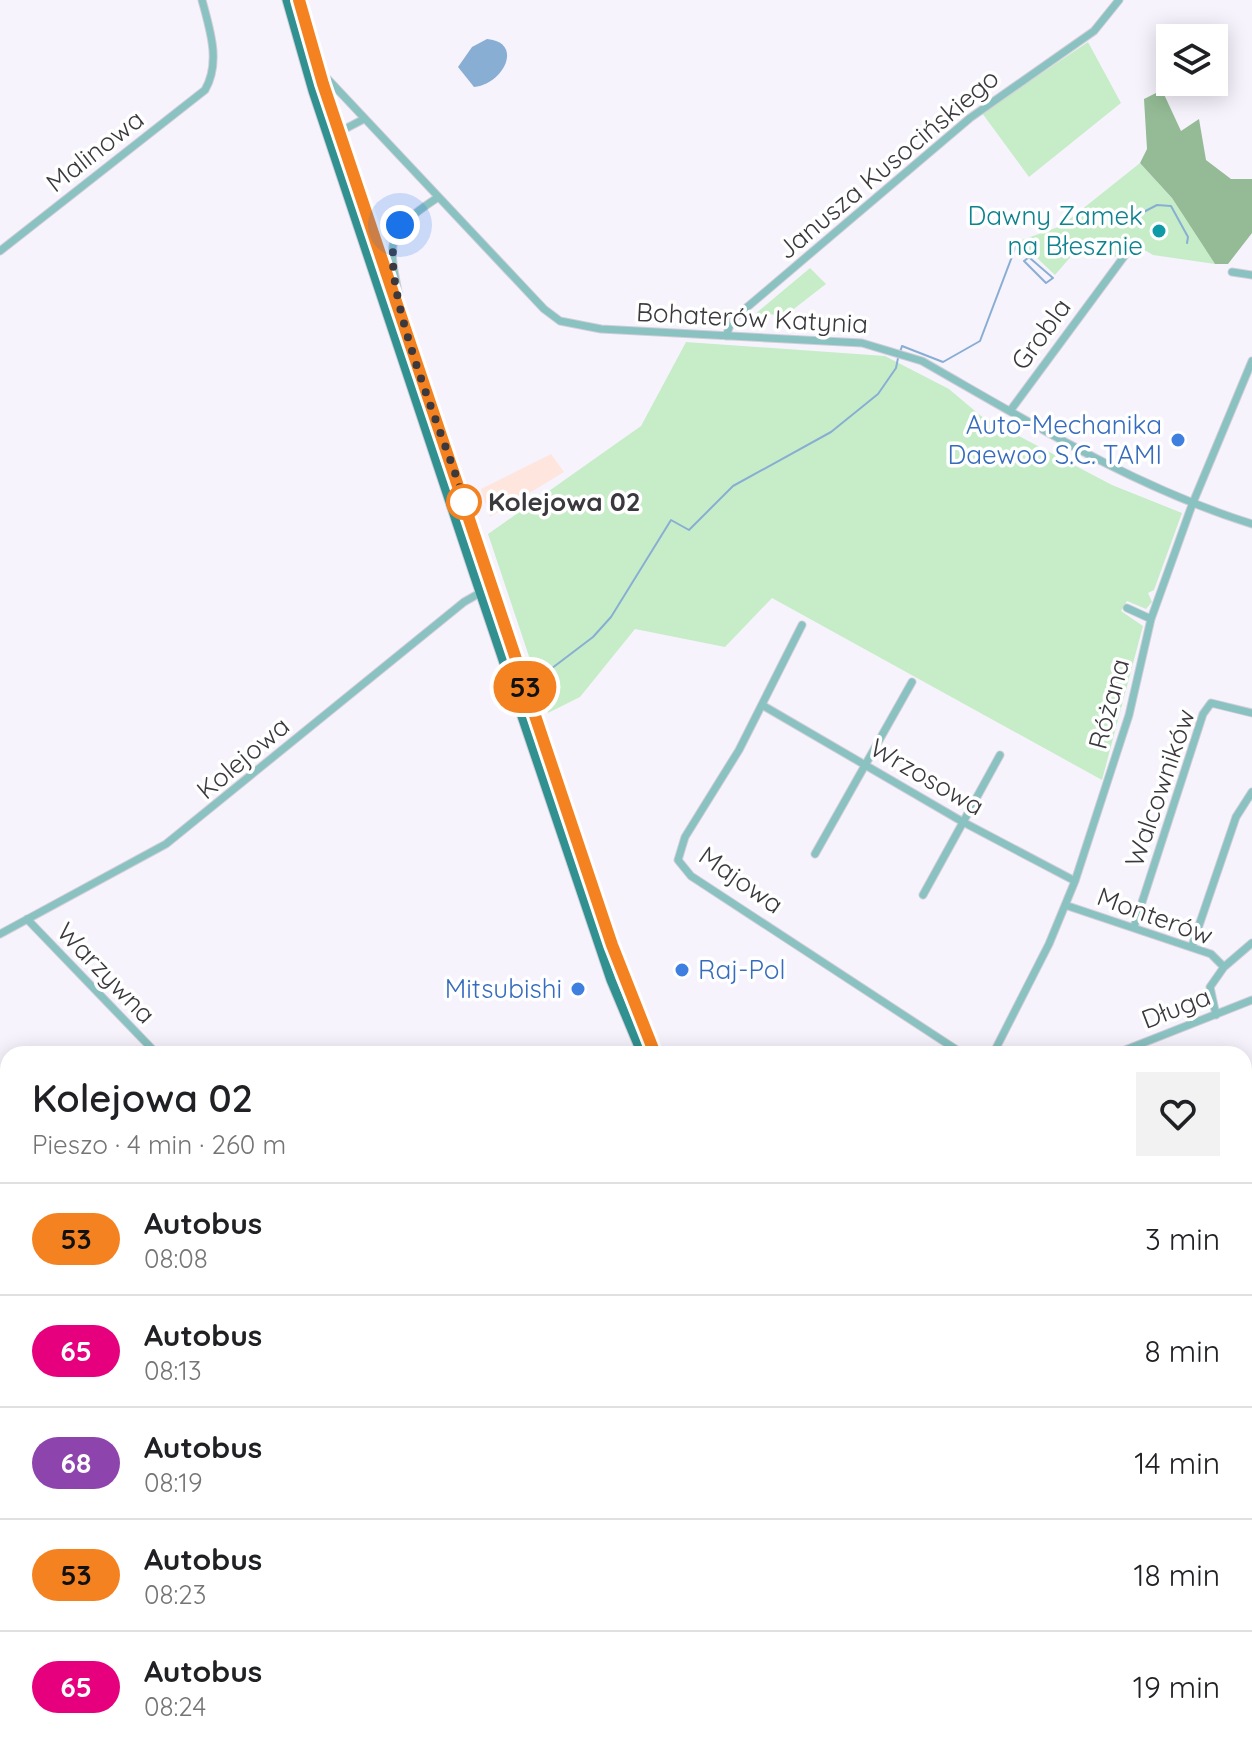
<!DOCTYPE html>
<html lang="pl">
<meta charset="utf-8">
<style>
:root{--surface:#fff;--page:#f2f2f2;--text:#202124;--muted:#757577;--line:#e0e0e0}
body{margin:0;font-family:Quicksand,sans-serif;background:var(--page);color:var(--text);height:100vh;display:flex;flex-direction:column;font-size:30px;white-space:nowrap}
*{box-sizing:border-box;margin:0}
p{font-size:26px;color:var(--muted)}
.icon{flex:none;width:44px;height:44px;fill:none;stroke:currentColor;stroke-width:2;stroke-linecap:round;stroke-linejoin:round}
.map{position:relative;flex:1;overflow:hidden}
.sheet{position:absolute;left:0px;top:1046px;width:1252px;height:714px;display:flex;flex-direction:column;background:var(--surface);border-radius:24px 24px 0 0;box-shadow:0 4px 20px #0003}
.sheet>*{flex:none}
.badge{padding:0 16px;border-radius:26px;font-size:28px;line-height:52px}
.controls{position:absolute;left:1156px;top:24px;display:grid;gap:16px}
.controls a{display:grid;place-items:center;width:72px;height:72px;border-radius:0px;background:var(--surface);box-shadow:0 4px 20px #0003;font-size:40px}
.you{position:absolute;width:40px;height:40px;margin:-20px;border:6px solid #fff;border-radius:50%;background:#1a73e8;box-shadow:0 0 0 12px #1a73e833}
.map>.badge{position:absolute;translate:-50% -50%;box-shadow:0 0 0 4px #fff}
.round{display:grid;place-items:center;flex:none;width:84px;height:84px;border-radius:0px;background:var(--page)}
.headline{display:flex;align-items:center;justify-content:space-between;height:136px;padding:0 32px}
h1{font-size:38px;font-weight:600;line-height:60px}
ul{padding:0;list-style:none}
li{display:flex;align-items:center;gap:24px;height:112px;padding:0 32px;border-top:2px solid var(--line)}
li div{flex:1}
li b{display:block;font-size:30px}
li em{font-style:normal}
li .badge{min-width:88px;font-weight:700;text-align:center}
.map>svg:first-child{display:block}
</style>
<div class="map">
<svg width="1252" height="1759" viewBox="0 0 1252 1759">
<rect width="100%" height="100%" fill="#f7f3fd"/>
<path fill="#fee5dd" d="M551,454L564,472L490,517L481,489Z"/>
<path fill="#c7edc8" d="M1088,42L1121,103L1029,177L982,113Z
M1140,163L1172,198L1215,264L1153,255L1129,241L1116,257L1086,239L1055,275L1019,241L1061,226Z
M810,268L826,284L786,315L755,314Z
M686,342L885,356L949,389L981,416L1112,485L1182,513L1154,590L1148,593L1152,602L1146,609L1127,601L1121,611L1143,626L1102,780L772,598L725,647L635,629L580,697L548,713L488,534L641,426Z
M1244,1109H1252V1322H1244Z"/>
<path fill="#94bb95" d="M1162,90L1181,131L1199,119L1206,160L1231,179H1252V233L1228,264H1215L1172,198L1140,163L1147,149L1144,99Z"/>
<path fill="#89aed3" d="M487,39C524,42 504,84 474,87L458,67L472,47Z"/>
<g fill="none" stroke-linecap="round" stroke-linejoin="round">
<path stroke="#89aed3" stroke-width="2" d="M1136,216L1157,205L1171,206L1188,237L1187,243
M900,352L902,346L943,362L980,341L1016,246L1053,278L1046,283L1024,261L1028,258
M539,678L593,637L611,617L671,520L689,530L733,486L831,432L878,394L896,368L898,358
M0,1093L8,1102
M858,1752L872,1759
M256,1759L262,1752"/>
<defs>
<path id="minor" d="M322,73L544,309L560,321L601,329L862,343L922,361C1029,422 1134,487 1252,524
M339,132L364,119
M0,251L205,90C221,62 210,30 202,0
M1232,272L1252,275
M400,302C388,241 384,233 437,198
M726,336L732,320L970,118L1094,31L1119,0
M1010,411L1134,243
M1127,608L1151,619
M802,625L739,750L685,837L678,860L691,876L963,1054
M762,705L963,822L1075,881
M815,854L912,682
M923,895L1000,755
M1065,905L1211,954L1224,967L1210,987L1216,1015
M27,919L157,1054
M1134,927L1203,714L1211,703L1252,713
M0,934L166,844L464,602L492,586
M1192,946L1236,817L1252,792
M1224,967L1252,943
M993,1054L1049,944L1075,881L1129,715L1151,619L1192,505L1252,361
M1115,1054L1252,1000
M0,1633L8,1639
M1244,1660L1252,1655
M1244,1727H1252
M156,1752L165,1759"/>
<path id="major" d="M287,0L313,91L474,574L611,980L642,1054
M299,0L328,100L612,945L655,1054
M1244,1341H1252
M1244,1354L1252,1353
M299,1759L310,1752"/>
</defs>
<use href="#minor" stroke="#d1ced7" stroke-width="9"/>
<use href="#major" stroke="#d1ced7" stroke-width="11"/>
<use href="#minor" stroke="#8ac1c1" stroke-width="7"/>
<use href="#major" stroke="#319090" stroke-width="9"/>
<defs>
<path id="rail" d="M0,1216L8,1221
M1244,1687L1252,1682
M846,1752L860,1759
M1114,1759L1127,1752"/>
</defs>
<use href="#rail" stroke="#9c99a1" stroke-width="5"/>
<use href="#rail" stroke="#fff" stroke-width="2" stroke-dasharray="6" stroke-linecap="butt"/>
</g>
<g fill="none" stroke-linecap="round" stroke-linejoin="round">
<defs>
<path id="line" d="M299,0L323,84L612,945L655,1054"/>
</defs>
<use href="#line" stroke="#fff" stroke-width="18"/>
<use href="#line" stroke="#f58220" stroke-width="12"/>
<path stroke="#3b393e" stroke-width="8" stroke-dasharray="0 14.4" d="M400,225C368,272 452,451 464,502"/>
</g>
<circle fill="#0f9aa8" stroke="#fff" stroke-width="3" cx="1159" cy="231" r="8"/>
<g fill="#3f7fe0" stroke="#fff" stroke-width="3">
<circle cx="1178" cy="440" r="8"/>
<circle cx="682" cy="970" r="8"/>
<circle cx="578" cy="989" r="8"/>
</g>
<circle fill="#fff" stroke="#f58220" stroke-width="4" cx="464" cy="502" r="16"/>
<g text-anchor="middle" stroke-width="7" stroke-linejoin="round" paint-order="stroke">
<g font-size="26" fill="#3b393e" stroke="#fff">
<text transform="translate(95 151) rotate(-38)" y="9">Malinowa</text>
<text transform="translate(888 164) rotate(-40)" y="9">Janusza Kusocińskiego</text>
<text transform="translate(752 318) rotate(3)" y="9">Bohaterów Katynia</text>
<text transform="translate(1041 334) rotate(-54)" y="9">Grobla</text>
<text transform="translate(1109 704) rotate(-75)" y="9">Różana</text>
<text transform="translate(243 758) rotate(-40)" y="9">Kolejowa</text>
<text transform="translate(927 777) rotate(30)" y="9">Wrzosowa</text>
<text transform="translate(1160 788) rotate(-71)" y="9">Walcowników</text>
<text transform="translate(741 880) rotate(35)" y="9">Majowa</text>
<text transform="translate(1155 916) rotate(20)" y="9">Monterów</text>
<text transform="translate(106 973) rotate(46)" y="9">Warzywna</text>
<text transform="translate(1176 1008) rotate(-21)" y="9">Długa</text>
</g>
<g font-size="26" fill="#0d838f" stroke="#fff" text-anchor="end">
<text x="1143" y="225">Dawny Zamek<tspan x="1143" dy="30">na Błesznie</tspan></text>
</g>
<g font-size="26" fill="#366cbe" stroke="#fff" text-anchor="end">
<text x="1162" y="434">Auto-Mechanika<tspan x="1162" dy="30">Daewoo S.C. TAMI</tspan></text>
<text x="698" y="979" text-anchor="start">Raj-Pol</text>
<text x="562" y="998">Mitsubishi</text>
</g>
<g font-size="26" font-weight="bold" fill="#3b393e" stroke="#fff" text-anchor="start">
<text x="488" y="511">Kolejowa 02</text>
</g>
</g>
</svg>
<div class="controls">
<a><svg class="icon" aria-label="layers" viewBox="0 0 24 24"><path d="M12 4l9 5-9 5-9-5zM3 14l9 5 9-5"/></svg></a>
</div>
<div class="you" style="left:400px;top:225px"></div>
<b class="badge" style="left:525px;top:687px;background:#f58220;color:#111">53</b>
<section class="sheet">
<div class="headline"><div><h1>Kolejowa 02</h1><p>Pieszo · 4 min · 260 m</p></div><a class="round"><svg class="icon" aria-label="heart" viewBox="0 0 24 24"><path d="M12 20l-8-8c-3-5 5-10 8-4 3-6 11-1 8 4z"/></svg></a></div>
<ul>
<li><span class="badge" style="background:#f58220;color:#111">53</span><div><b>Autobus</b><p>08:08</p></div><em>3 min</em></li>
<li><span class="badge" style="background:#e6007e;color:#fff">65</span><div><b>Autobus</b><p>08:13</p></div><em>8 min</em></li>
<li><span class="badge" style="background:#8e44ad;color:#fff">68</span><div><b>Autobus</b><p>08:19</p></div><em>14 min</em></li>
<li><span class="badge" style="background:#f58220;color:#111">53</span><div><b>Autobus</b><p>08:23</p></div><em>18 min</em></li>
<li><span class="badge" style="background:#e6007e;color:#fff">65</span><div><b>Autobus</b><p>08:24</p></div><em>19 min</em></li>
</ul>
</section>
</div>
